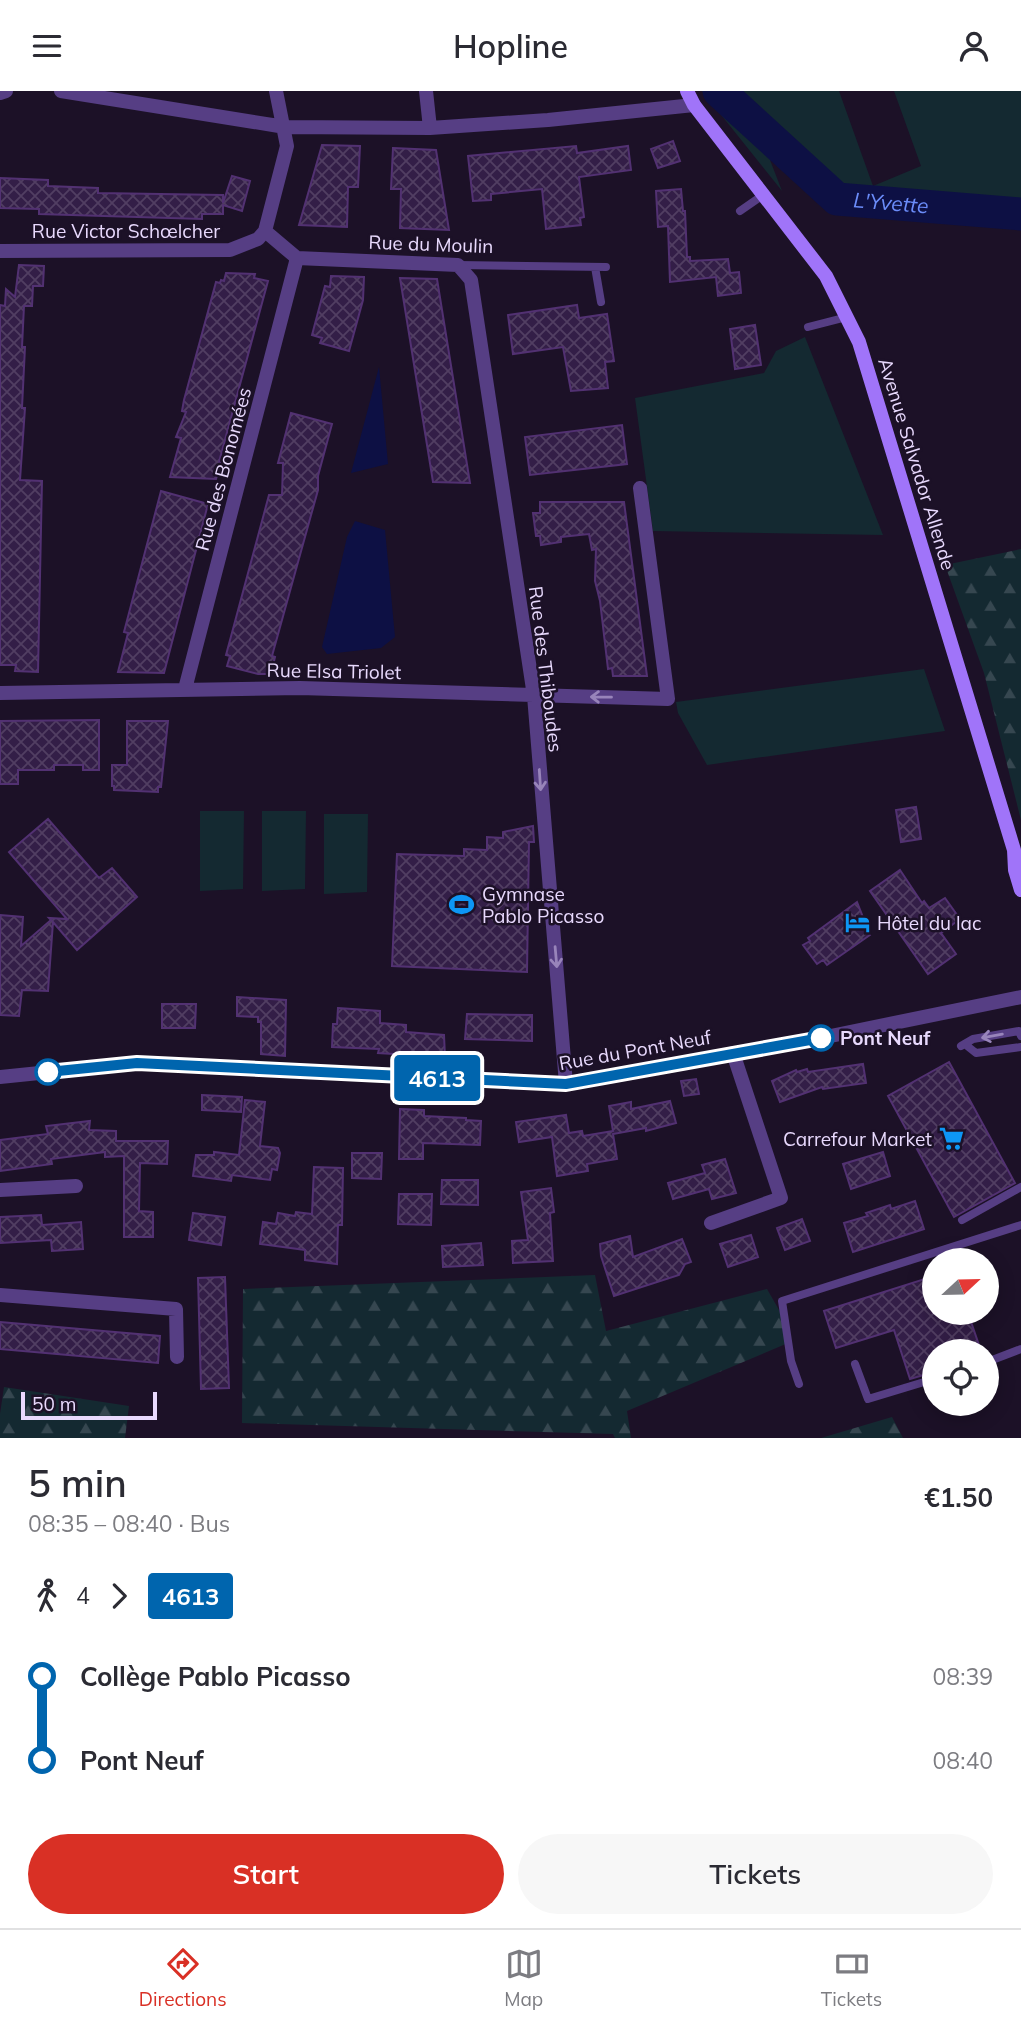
<!DOCTYPE html>
<meta charset="utf-8">
<style>
:root{--surface:#fff;--page:#f7f7f7;--text:#2b2b33;--muted:#7c7c81;--line:#e1e1e2;--accent:#d93025}
body{margin:0;font-family:Mulish,sans-serif;background:var(--page);color:var(--text);height:100vh;display:flex;flex-direction:column;font-size:26px;white-space:nowrap}
*{box-sizing:border-box;margin:0}
p{font-size:23px;color:var(--muted)}
.icon{flex:none;width:38px;height:38px;fill:none;stroke:currentColor;stroke-width:2;stroke-linecap:round;stroke-linejoin:round}
.map{position:relative;height:1347px;overflow:hidden}
.details{display:flex;flex-direction:column;background:var(--surface);flex:1}
.details>*{flex:none}
.badge{padding:0 14px;border-radius:5px;font-size:24px;line-height:46px}
.needle{width:46px;rotate:68deg}
.tools{position:absolute;left:922px;top:1157px;display:grid;gap:14px}
.tools a{display:grid;place-items:center;width:77px;height:77px;border-radius:50%;background:var(--surface);box-shadow:0 4px 18px #0003;font-size:35px}
.scale{position:absolute;left:21px;bottom:18px;width:136px;box-sizing:border-box;padding-left:7px;border:4px solid #e8d9fd;border-top:0;font-size:19px;line-height:24px;white-space:nowrap;color:#e8d9fd;-webkit-text-stroke:5px #1c1127;paint-order:stroke}
.map>.badge{position:absolute;translate:-50% -50%;box-shadow:0 0 0 4px #fff}
.legs{display:flex;align-items:center;gap:10px;height:77px;padding:0 28px;font-size:23px}
.legs p{margin-inline-start:auto}
.summary{display:flex;align-items:center;justify-content:space-between;height:119px;padding:0 28px}
h1{font-size:38px;font-weight:600;line-height:52px}
.button{display:flex;gap:14px;margin-top:auto;padding:14px 28px}
.button a{flex:1;height:80px;border-radius:42px;background:var(--accent);color:#fff;font-size:28px;font-weight:600;line-height:80px;text-align:center}
.button a+a{background:var(--page);color:var(--text)}
ul{padding:0 28px;list-style:none}
li{display:flex;align-items:center;gap:24px;height:84px;font-size:26px}
li i{display:grid;place-items:center;width:10px;height:100%;margin:0 9px;background:currentColor}
li i::after{content:'';width:18px;height:18px;margin:-9px;border:5px solid;border-radius:50%;background:var(--surface)}
li p{margin-inline-start:auto}
li:first-child i{background:linear-gradient(#0000 50%,currentColor 0)}
li:last-child i{background:linear-gradient(currentColor 50%,#0000 0)}
header{display:flex;justify-content:space-between;align-items:center;height:91px;padding:0 28px;background:var(--surface);font-size:32px;font-weight:600}
.dock{display:flex;justify-content:space-around;align-items:center;height:98px;border-top:2px solid var(--line);background:var(--surface);font-size:19px;color:var(--muted)}
.dock a{display:grid;justify-items:center;gap:4px}
.dock .on{color:var(--accent)}
.map>svg:first-child{display:block}
</style>
<header><svg class="icon" aria-label="menu" viewBox="0 0 24 24"><path d="M4 6h16M4 12h16M4 18h16"/></svg>Hopline<svg class="icon" aria-label="person" viewBox="0 0 24 24"><circle cx="12" cy="8" r="4"/><path d="M4 21q1-7 8-7t8 7"/></svg></header>
<div class="map">
<svg width="1021" height="1347" viewBox="0 0 1021 1347">
<defs>
<pattern id="forest-firs" width="22" height="20" patternUnits="userSpaceOnUse" patternTransform="scale(1.75)"><rect width="22" height="20" fill="#142931"/><path d="M5 1l3.5 6h-7zM16 11l3.5 6h-7z" fill="#364750"/></pattern>
<pattern id="building-cross-hatch" width="8" height="8" patternUnits="userSpaceOnUse" patternTransform="scale(1.75)"><rect width="8" height="8" fill="#331e47"/><path d="M0 0l8 8M0 8l8-8" fill="none" stroke="#513e62"/></pattern>
</defs>
<rect width="100%" height="100%" fill="#1c1127"/>
<path fill="#142931" d="M702,0H839L873,95L921,75L894,0H1021V134L987,132L864,116L770,69L782,100Z
M805,246L883,444L653,440L635,307L764,282L776,260Z
M924,578L945,640L707,674L678,622L676,611Z
M200,720H244L243,798L200,800Z
M262,720H306L305,798L262,800Z
M324,723H368L367,801L324,803Z"/>
<path fill="url(#forest-firs)" d="M1021,458V729L984,582L945,474Z
M595,1184L606,1240L767,1198L783,1226L788,1252L627,1320L631,1347H615L613,1343L242,1332L243,1198Z
M4,1296L129,1315L125,1347H0V1323Z
M892,1326L903,1347H821Z"/>
<path fill="#0d1044" d="M379,276L388,373L351,382Z
M355,430L385,439L395,546L381,557L327,563L322,556L347,446Z"/>
<g fill="none" stroke-linecap="round" stroke-linejoin="round">
<path stroke="#0d1044" stroke-width="33" id="s1" d="M719,0L837,108L1021,123"/>
</g>
<path fill="url(#building-cross-hatch)" stroke="#523172" stroke-width="2" d="M673,50L680,70L658,77L651,58Z
M322,54L360,55L358,96H348L347,136L299,134Z
M576,55L577,62L628,55L631,79L579,86L584,126L580,127L581,134L546,138L542,98L491,103V109L473,110L468,65Z
M393,57L436,59L449,139L400,137L401,98H391Z
M232,85L250,90L242,120L223,114V123H202V128L39,123V118L0,117V87L48,89V95L98,97V102L223,104V112Z
M681,98L683,120H685L687,166H690V170L728,168L730,182L739,181L741,202L718,205L716,186L670,191L668,135L658,136L656,100Z
M19,174L44,175L43,195H33L32,215H24L22,256H25L22,317H25L20,389L42,390L38,581L15,580L16,574H0V214L5,215L6,198L15,206Z
M226,182L255,183L254,187L268,190L219,371L221,372L216,388L170,386L181,347L176,346L186,321L182,320L184,309L216,191L220,192L221,189L224,190Z
M331,185L364,186L363,209L349,260L320,252L322,247L312,244L325,195L330,196Z
M400,187L437,188L470,392L433,391Z
M577,214L579,227L607,223L614,270L605,271L608,297L571,300L563,256L513,263L508,224Z
M755,234L761,274L735,278L730,238Z
M291,322L332,333L318,385V399L272,565L275,566L271,583H258L227,575L230,565L226,564L269,404H282L283,372H278Z
M622,334L627,373L530,384L525,346Z
M161,400L208,413L164,582L118,581L128,542L124,541Z
M540,411H624L647,585H613L612,577L608,578L600,510L595,490L596,458L592,459L589,443L561,446V451L541,454L540,445H536L533,422H540Z
M99,629V679H83V674H54V679H18V693H0V630Z
M127,630H168L161,696H158V701L114,699V695H112V674H127Z
M916,716L921,748L901,751L896,719Z
M48,728L99,787L112,777L137,806L77,859L53,831L48,900L22,899L19,925L0,924V824L23,826L21,855L51,829L49,827L67,828L9,761Z
M533,735L534,751H529L527,881L392,875L397,763L464,765V758L487,759V746L503,747V741Z
M900,779L922,812L924,810L929,817L945,807L960,828L941,842L956,863L928,883L870,800Z
M857,811L870,844L827,874L823,869L817,873L803,854L810,850L808,847Z
M237,906L286,909L285,965L261,963V931H258V926L237,925Z
M162,913H196L195,937H162Z
M338,917L380,920V932L406,934V941L444,944L445,966L378,962L379,958L332,956L333,933H337Z
M467,923L532,924V950L465,948Z
M949,971L1015,1092L954,1126L888,1005Z
M863,973L866,992L823,998L822,996L780,1011L772,990L796,979L797,981L807,978L808,981Z
M696,988L699,1003L684,1005L681,990Z
M202,1004L242,1006L241,1021L202,1019Z
M245,1009L265,1011L260,1055L278,1057L280,1062L277,1079L272,1078L270,1089L232,1084L231,1090L193,1085L196,1064H214V1061L239,1064Z
M670,1010L676,1032L646,1040V1037L613,1043L617,1068L587,1073L588,1080L557,1085L552,1046L519,1051L516,1031L566,1024L569,1042L582,1040L583,1045L613,1040L609,1015L631,1011V1018Z
M400,1018L424,1019V1025L466,1027V1029L481,1030L480,1054L423,1052V1068H399Z
M90,1030L89,1039L116,1040V1050H168L167,1073L140,1072L139,1120L153,1121V1146H124V1065L105,1066V1061L51,1068L52,1073L0,1080V1049L48,1043L46,1035Z
M883,1061L890,1085L851,1098L843,1073Z
M352,1062H382L381,1088L352,1087Z
M725,1068L736,1102L712,1108L709,1098L673,1108L668,1092L705,1082L702,1074Z
M314,1076L343,1077L342,1134H338L337,1173L305,1169V1159L260,1153L263,1131L276,1133L278,1122L295,1125L296,1121L312,1123Z
M442,1089H478V1114L441,1113Z
M551,1097L554,1121L550,1122L553,1170L513,1172L512,1150L528,1149L521,1101Z
M399,1103H432L431,1134L398,1133Z
M915,1110L924,1138L853,1161L844,1132L868,1125L866,1122L890,1114L891,1118Z
M193,1122L225,1126L221,1154L189,1149Z
M41,1124L42,1134L81,1131L83,1158L52,1160L51,1149L0,1152V1126Z
M802,1128L810,1150L785,1159L777,1137Z
M751,1144L758,1166L728,1176L720,1153Z
M630,1145L633,1166L682,1148L691,1171L685,1173L679,1184L614,1205L601,1165L600,1153Z
M481,1152L483,1174L443,1176L442,1155Z
M934,1185V1222H968L981,1260H934V1281L910,1288L894,1239L836,1257L824,1220Z
M225,1186L229,1297L201,1298L198,1187Z
M0,1231L160,1245L158,1272L0,1258Z"/>
<g fill="none" stroke-linecap="round" stroke-linejoin="round">
<path stroke="#563e84" stroke-width="8" d="M740,120L763,104
M458,174L606,176
M595,176L601,211
M808,236L847,226
M966,954L976,962L1021,956
M961,955L973,948L1019,940L1021,945
M962,1129L1021,1096
M987,1271L1021,1258
M855,1273L868,1308L934,1288
M799,1293L791,1270L782,1210L1021,1134"/>
<path stroke="#563e84" stroke-width="14" d="M61,0L285,36L430,37L548,29L694,14
M426,0L430,37
M0,2L6,0
M265,140L297,167L458,174L471,189L534,605L566,993
M0,160L230,159L258,148L265,140L287,55L276,0
M185,598L297,167
M0,602L300,597L668,608L640,397
M0,986L137,972L566,993L816,948L1021,906
M0,1099L76,1095
M711,1132L781,1107L733,962
M0,1204L176,1218L177,1266"/>
<path stroke="#a074f9" stroke-width="14" d="M687,0L694,14L826,185L859,251L1014,759L1015,779L1021,799"/>
</g>
<defs><path id="oneway-shaft" d="M-6 0H5M1.5-3L5.5 0L1.5 3" fill="none" stroke-width="1.6" stroke-linecap="round" stroke-linejoin="round" transform="scale(1.75)"/></defs>
<g stroke="#9884ba">
<use href="#oneway-shaft" transform="translate(601 606) rotate(-179)"/>
<use href="#oneway-shaft" transform="translate(540 689) rotate(86)"/>
<use href="#oneway-shaft" transform="translate(556 866) rotate(85)"/>
<use href="#oneway-shaft" transform="translate(992 945) rotate(170)"/>
</g>
<g fill="none" stroke-linecap="round" stroke-linejoin="round">
<defs>
<path id="line-1" d="M48,981L137,972L566,993L821,947"/>
</defs>
<use href="#line-1" stroke="#fff" stroke-width="16"/>
<use href="#line-1" stroke="#0065ae" stroke-width="10"/>
</g>
<defs>
<symbol id="stadium-bare" viewBox="-9 -9 18 18"><path d="M0-5a6.5 5 0 1 0 0 10a6.5 5 0 1 0 0-10ZM-3.5-1.8h7v3.6h-7Z" fill="#0d96f5" stroke="#1c1127" stroke-width="2.5" paint-order="stroke"/></symbol>
<symbol id="hotel-bare" viewBox="-9 -9 18 18"><path d="M-6-4.5h1.5V1H6V5H4.5V3h-9V5H-6ZM-4 0a1.8 1.8 0 1 1 3.6 0ZM.5 0V-2.5h3Q6-2.5 6 0Z" fill="#0d96f5" stroke="#1c1127" stroke-width="2.5" paint-order="stroke"/></symbol>
<symbol id="supermarket-bare" viewBox="-9 -9 18 18"><path d="M-6-5.5h2.5l.6 2H6L4.5 2H-2.5L-4.4-4H-6ZM-1.5 3.2a1.3 1.3 0 1 0 .1 0ZM3 3.2a1.3 1.3 0 1 0 .1 0Z" fill="#0d96f5" stroke="#1c1127" stroke-width="2.5" paint-order="stroke"/></symbol>
</defs>
<g fill-rule="evenodd">
<use href="#stadium-bare" x="444" y="796" width="35" height="35"/>
<use href="#hotel-bare" x="840" y="814" width="35" height="35"/>
<use href="#supermarket-bare" x="934" y="1030" width="35" height="35"/>
</g>
<g fill="#fff" stroke="#0065ae" stroke-width="3.5">
<circle cx="821" cy="947" r="12"/>
<circle cx="48" cy="981" r="12"/>
</g>
<g text-anchor="middle" stroke-width="5" stroke-linejoin="round" paint-order="stroke">
<g font-size="19" fill="#e8d9fd" stroke="#1c1127">
<text x="126" y="147">Rue Victor Schœlcher</text>
<text transform="translate(431 153) rotate(2)" y="7">Rue du Moulin</text>
<text transform="translate(917 373) rotate(73)" y="7">Avenue Salvador Allende</text>
<text transform="translate(223 378) rotate(-75)" y="7">Rue des Bonomées</text>
<text transform="translate(546 578) rotate(83)" y="7">Rue des Thiboudes</text>
<text transform="translate(334 580) rotate(1)" y="7">Rue Elsa Triolet</text>
<text transform="translate(635 959) rotate(-10)" y="7">Rue du Pont Neuf</text>
</g>
<g font-size="19" fill="#e8d9fd" stroke="#1c1127" text-anchor="start">
<text x="482" y="810">Gymnase<tspan x="482" dy="22">Pablo Picasso</tspan></text>
<text x="877" y="839">Hôtel du lac</text>
<text x="932" y="1055" text-anchor="end">Carrefour Market</text>
</g>
<g font-size="19" font-weight="bold" fill="#e8d9fd" stroke="#1c1127" text-anchor="start">
<text x="840" y="954">Pont Neuf</text>
</g>
<g font-size="21" font-style="italic" fill="#6b8cf9" stroke="#1c1127">
<text dy="7" stroke="none"><textPath href="#s1" startOffset="214">L'Yvette</textPath></text>
</g>
</g>
</svg>
<div class="tools">
<a><svg class="needle" viewBox="-14 -14 28 28"><path d="M0-13l5 13h-10z" fill="#e53935"/><path d="M0 13l5-13h-10z" fill="#7c7c81"/></svg></a>
<a><svg class="icon" aria-label="locate" viewBox="0 0 24 24"><circle cx="12" cy="12" r="6"/><path d="M12 2v4M12 18v4M2 12h4M18 12h4"/></svg></a>
</div>
<div class="scale">50 m</div>
<b class="badge" style="left:437px;top:987px;background:#0065ae;color:#fff">4613</b>
</div>
<section class="details">
<div class="summary"><div><h1>5 min</h1><p>08:35 – 08:40 · Bus</p></div><b>€1.50</b></div>
<div class="legs"><svg class="icon" aria-label="walk" viewBox="0 0 24 24"><circle cx="13" cy="4" r="2"/><path d="M13 8l-2 6 4 7M11 14l-3 7M7 12l3-4h3l4 4"/></svg>4<svg class="icon" aria-label="forward" viewBox="0 0 24 24"><path d="M9 5l7 7-7 7"/></svg><b class="badge" style="background:#0065ae;color:#fff">4613</b></div>
<ul>
<li><i style="color:#0065ae"></i><b>Collège Pablo Picasso</b><p>08:39</p></li>
<li><i style="color:#0065ae"></i><b>Pont Neuf</b><p>08:40</p></li>
</ul>
<div class="button"><a>Start</a><a>Tickets</a></div>
</section>
<nav class="dock">
<a class="on"><svg class="icon" aria-label="directions" viewBox="0 0 24 24"><path d="M12 3l9 9-9 9-9-9zM9 14v-3h6M13 9l2 2-2 2"/></svg>Directions</a>
<a><svg class="icon" aria-label="map" viewBox="0 0 24 24"><path d="M3 6l6-2 6 2 6-2v14l-6 2-6-2-6 2zM9 4v14M15 6v14"/></svg>Map</a>
<a><svg class="icon" aria-label="tickets" viewBox="0 0 24 24"><path d="M3 7h18v10H3zM15 7v10"/></svg>Tickets</a>
</nav>
